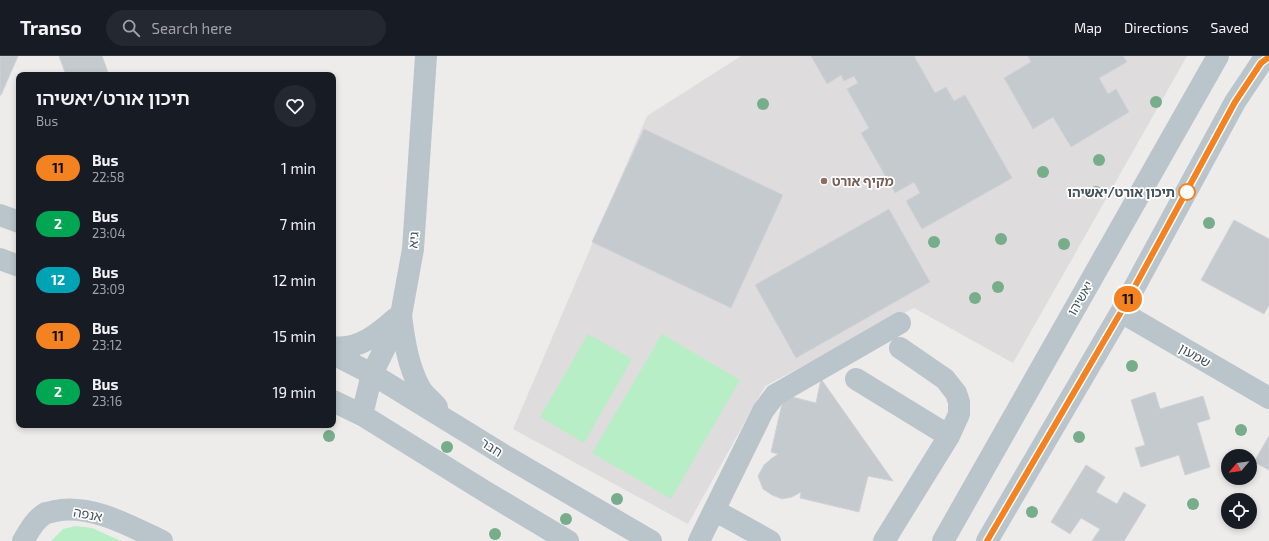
<!DOCTYPE html>
<meta charset="utf-8">
<style>
:root{--surface:#171b24;--page:#242831;--text:#f1f3f6;--muted:#9ea1a6;--line:#363941}
body{margin:0;font-family:"Exo 2","Noto Sans Hebrew",sans-serif;background:var(--page);color:var(--text);height:100vh;display:flex;flex-direction:column;font-size:15px;white-space:nowrap}
*{box-sizing:border-box;margin:0}
p{font-size:13px;color:var(--muted)}
.icon{flex:none;width:22px;height:22px;fill:none;stroke:currentColor;stroke-width:2;stroke-linecap:round;stroke-linejoin:round}
.map{position:relative;flex:1;overflow:hidden}
.sheet{position:absolute;left:16px;top:16px;width:320px;height:356px;display:flex;flex-direction:column;background:var(--surface);border-radius:8px;box-shadow:0 2px 6px #0003}
.sheet>*{flex:none}
.badge{padding:0 8px;border-radius:13px;font-size:14px;line-height:26px}
.needle{width:26px;rotate:241deg}
.controls{position:absolute;left:1221px;top:393px;display:grid;gap:8px}
.controls a{display:grid;place-items:center;width:36px;height:36px;border-radius:50%;background:var(--surface);box-shadow:0 2px 6px #0003;font-size:20px}
.map>.badge{position:absolute;translate:-50% -50%;box-shadow:0 0 0 2px #fff}
.round{display:grid;place-items:center;flex:none;width:42px;height:42px;border-radius:21px;background:var(--page)}
.head{display:flex;align-items:center;justify-content:space-between;height:68px;padding:0 20px}
h1{font-size:19px;font-weight:600;line-height:30px}
ul{padding:0;list-style:none}
li{display:flex;align-items:center;gap:12px;height:56px;padding:0 20px}
li div{flex:1}
li b{display:block;font-size:15px}
li em{font-style:normal}
li .badge{min-width:44px;font-weight:700;text-align:center}
header{display:flex;align-items:center;gap:24px;box-sizing:border-box;height:56px;padding:0 20px;background:var(--surface);border-bottom:1px solid var(--line)}
header strong{font-size:19px}
nav{display:flex;gap:22px;margin-inline-start:auto;font-size:14px}
.search{width:280px;height:36px;background:var(--page);display:flex;align-items:center;gap:10px;box-sizing:border-box;padding:0 14px;border-radius:22px;color:var(--muted);font-size:15px}
.map>svg:first-child{display:block}
</style>
<header>
<strong>Transo</strong>
<div class="search"><svg class="icon" aria-label="search" viewBox="0 0 24 24"><circle cx="10" cy="10" r="6"/><path d="M15 15l6 6"/></svg>Search here</div>
<nav><a>Map</a><a>Directions</a><a>Saved</a></nav>
</header>
<div class="map">
<svg width="1269" height="485" viewBox="0 0 1269 485">
<rect width="100%" height="100%" fill="#eeebeb"/>
<path fill="#dfdcde" d="M741,0H1187L1013,307L914,252L765,330L688,468L513,373L647,60Z"/>
<path fill="#b7eec6" d="M588,278L632,303L584,387L540,361Z
M662,278L740,324L671,443L592,397Z
M76,470L92,472L121,485H51L63,473Z"/>
<path fill="#c5cacf" stroke="#cfd2d7" d="M0,0H18L1,39H0Z
M59,0H102L109,19H66Z
M811,0H914L935,37L946,31L954,45L965,39L1012,122L922,173L906,145L920,137L914,126L895,137L861,77L869,72L847,33L858,27L854,20L844,25L841,19L827,28Z
M1028,0H1123L1127,6L1099,22L1108,38L1116,33L1129,56L1071,91L1053,61L1033,73L1004,22L1031,6Z
M644,73L783,139L731,252L592,186Z
M889,153L930,226L796,302L755,229Z
M1234,164L1269,183V249L1264,258L1201,224Z
M821,323L893,425L868,420L859,456L800,442L801,436L792,441L782,443L772,439L763,433L758,420L764,409L771,403L778,398L771,396L784,339L816,347Z
M1155,336L1160,353L1203,340L1210,363L1197,367L1210,411L1185,419L1179,399L1141,411L1135,392L1145,389L1131,344Z
M1269,380V414L1254,406Z
M1086,409L1105,421L1096,436L1117,448L1124,436L1146,449L1124,485H1092L1100,473L1081,462L1070,478L1051,466Z"/>
<g fill="none" stroke-linecap="round" stroke-linejoin="round">
<path stroke="#b9c5cb" stroke-width="22" d="M0,159L19,166
M0,203L19,210
M1121,256L1269,342
M401,259C404,284 408,310 420,332C424,339 432,345 437,351
M333,291C358,295 379,277 396,262
M333,298L372,318L507,401L651,485
M856,323L949,380
M333,345L362,359L486,436L568,485
M362,359L372,318L401,259L413,193L426,0
M714,454L770,485
M23,485C29,475 35,463 46,457C49,456 53,456 55,455C90,447 132,471 162,485
M699,485L763,355L775,339L900,267
M884,485L949,380L959,358V346L956,337L945,323L900,292
M943,485L1218,0
M987,485L1121,256L1235,46L1261,7L1269,1"/>
</g>
<g fill="#77ad8b">
<circle cx="1156" cy="46" r="6"/>
<circle cx="763" cy="48" r="6"/>
<circle cx="1099" cy="104" r="6"/>
<circle cx="1043" cy="116" r="6"/>
<circle cx="1096" cy="136" r="6"/>
<circle cx="1209" cy="167" r="6"/>
<circle cx="1001" cy="183" r="6"/>
<circle cx="934" cy="186" r="6"/>
<circle cx="1064" cy="188" r="6"/>
<circle cx="998" cy="231" r="6"/>
<circle cx="975" cy="242" r="6"/>
<circle cx="1132" cy="310" r="6"/>
<circle cx="1241" cy="374" r="6"/>
<circle cx="329" cy="380" r="6"/>
<circle cx="1079" cy="381" r="6"/>
<circle cx="447" cy="391" r="6"/>
<circle cx="617" cy="443" r="6"/>
<circle cx="1193" cy="448" r="6"/>
<circle cx="1032" cy="456" r="6"/>
<circle cx="566" cy="463" r="6"/>
<circle cx="495" cy="478" r="6"/>
</g>
<g fill="none" stroke-linecap="round" stroke-linejoin="round">
<defs>
<path id="line" d="M987,485L1121,256L1235,46L1261,7L1269,1"/>
</defs>
<use href="#line" stroke="#fff" stroke-width="9"/>
<use href="#line" stroke="#f58220" stroke-width="6"/>
</g>
<circle fill="#8d6e63" stroke="#fff" stroke-width="1.5" cx="824" cy="125" r="4"/>
<circle fill="#fff" stroke="#f58220" stroke-width="2" cx="1187" cy="136" r="8"/>
<g text-anchor="middle" stroke-width="3.5" stroke-linejoin="round" paint-order="stroke">
<g font-size="13" font-weight="bold" fill="#785e54" stroke="#fff" text-anchor="start">
<text x="832" y="130">מקיף אורט</text>
</g>
<g font-size="13" font-weight="bold" fill="#445159" stroke="#fff" text-anchor="end">
<text x="1175" y="141">תיכון אורט/יאשיהו</text>
</g>
<g font-size="13" fill="#445159" stroke="#fff">
<text transform="translate(413 184) rotate(-85)" y="5">גיא</text>
<text transform="translate(1080 242) rotate(-60)" y="5">יאשיהו</text>
<text transform="translate(1195 299) rotate(30)" y="5">שמעון</text>
<text transform="translate(492 391) rotate(32)" y="5">חבר</text>
<text transform="translate(88 458) rotate(11)" y="5">אנפה</text>
</g>
</g>
</svg>
<div class="controls">
<a><svg class="needle" viewBox="-14 -14 28 28"><path d="M0-13l5 13h-10z" fill="#e53935"/><path d="M0 13l5-13h-10z" fill="#9ea1a6"/></svg></a>
<a><svg class="icon" aria-label="locate" viewBox="0 0 24 24"><circle cx="12" cy="12" r="6"/><path d="M12 2v4M12 18v4M2 12h4M18 12h4"/></svg></a>
</div>
<b class="badge" style="left:1128px;top:243px;background:#f58220;color:#111">11</b>
<section class="sheet">
<div class="head"><div><h1>תיכון אורט/יאשיהו</h1><p>Bus</p></div><a class="round"><svg class="icon" aria-label="heart" viewBox="0 0 24 24"><path d="M12 20l-8-8c-3-5 5-10 8-4 3-6 11-1 8 4z"/></svg></a></div>
<ul>
<li><span class="badge" style="background:#f58220;color:#111">11</span><div><b>Bus</b><p>22:58</p></div><em>1 min</em></li>
<li><span class="badge" style="background:#00a651;color:#fff">2</span><div><b>Bus</b><p>23:04</p></div><em>7 min</em></li>
<li><span class="badge" style="background:#00a3b4;color:#fff">12</span><div><b>Bus</b><p>23:09</p></div><em>12 min</em></li>
<li><span class="badge" style="background:#f58220;color:#111">11</span><div><b>Bus</b><p>23:12</p></div><em>15 min</em></li>
<li><span class="badge" style="background:#00a651;color:#fff">2</span><div><b>Bus</b><p>23:16</p></div><em>19 min</em></li>
</ul>
</section>
</div>
